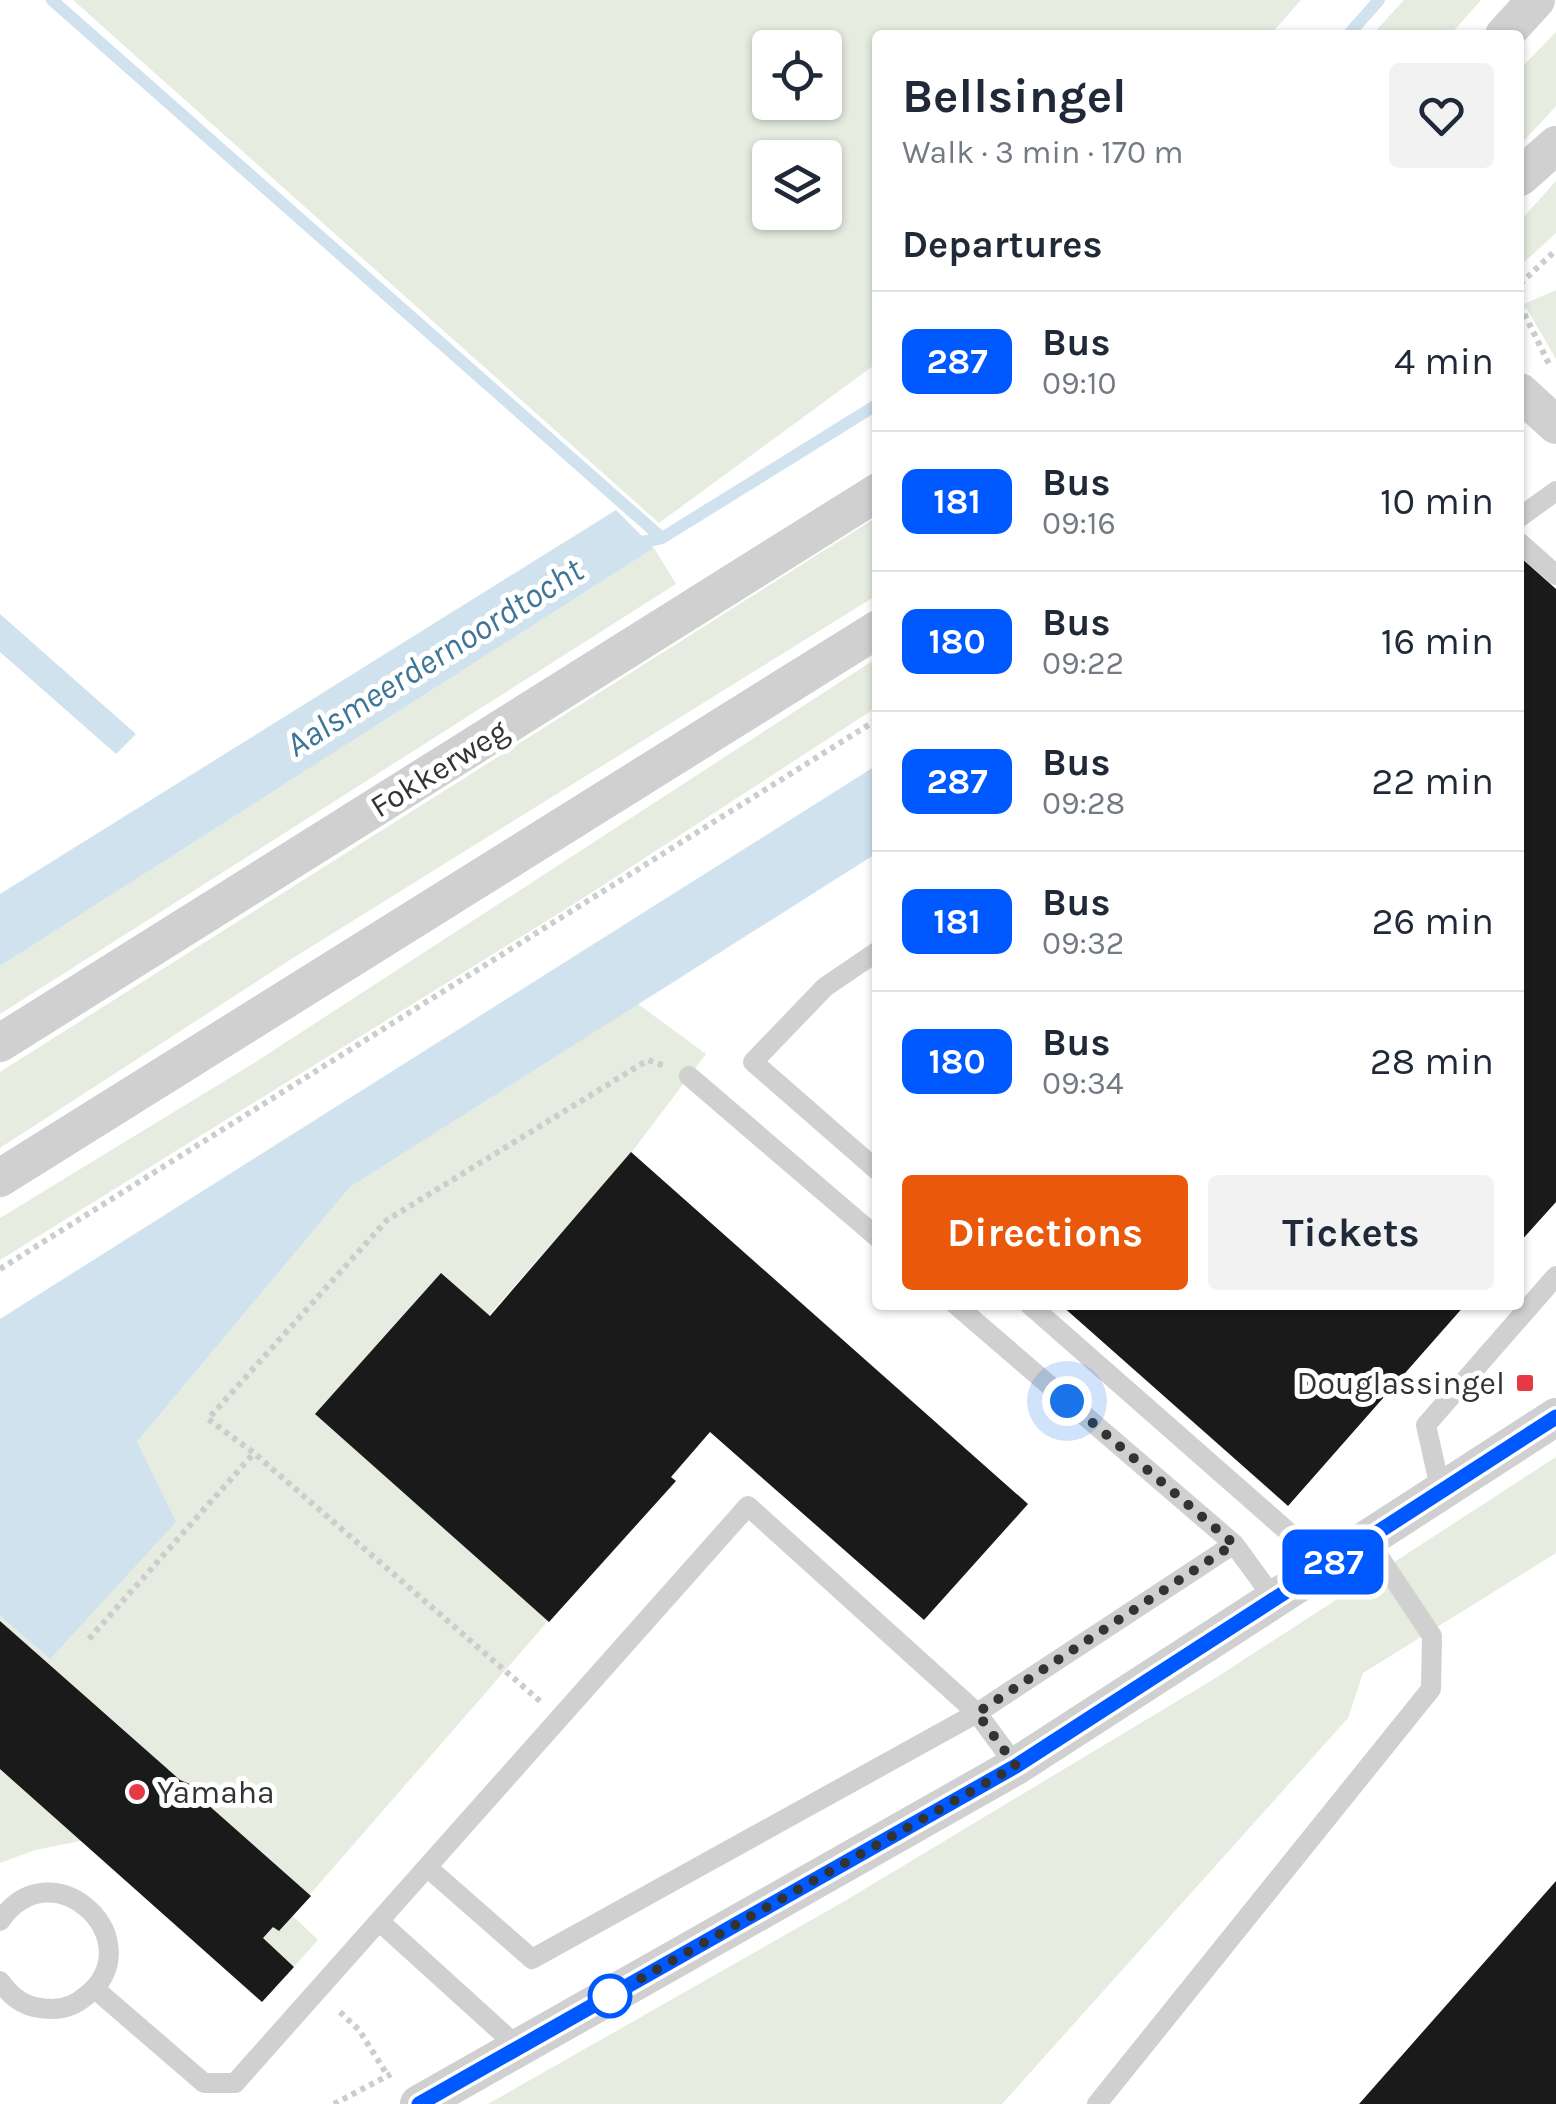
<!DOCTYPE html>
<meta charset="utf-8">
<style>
:root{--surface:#fff;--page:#f2f2f3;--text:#1f2937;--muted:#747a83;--line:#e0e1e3;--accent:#ea580c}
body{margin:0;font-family:Karla,sans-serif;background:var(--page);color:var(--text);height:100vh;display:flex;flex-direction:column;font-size:38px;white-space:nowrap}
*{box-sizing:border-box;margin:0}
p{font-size:32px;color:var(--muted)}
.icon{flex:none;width:55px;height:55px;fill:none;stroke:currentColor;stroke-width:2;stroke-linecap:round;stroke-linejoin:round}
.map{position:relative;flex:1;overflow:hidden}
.panel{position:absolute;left:872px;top:30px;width:652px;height:1280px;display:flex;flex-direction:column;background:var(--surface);border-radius:10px;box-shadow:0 2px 8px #0004}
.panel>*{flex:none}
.badge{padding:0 20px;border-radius:15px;font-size:35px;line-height:65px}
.controls{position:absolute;left:752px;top:30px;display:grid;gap:20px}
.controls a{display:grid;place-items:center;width:90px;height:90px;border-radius:10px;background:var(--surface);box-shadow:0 2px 8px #0004;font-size:50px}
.you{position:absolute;width:50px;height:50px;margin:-25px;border:8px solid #fff;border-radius:50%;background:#1a73e8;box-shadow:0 0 0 15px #1a73e833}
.map>.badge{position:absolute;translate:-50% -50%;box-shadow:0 0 0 5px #fff}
h2{padding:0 30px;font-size:38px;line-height:90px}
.round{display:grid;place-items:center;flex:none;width:105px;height:105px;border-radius:10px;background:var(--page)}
.head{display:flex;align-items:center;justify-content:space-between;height:170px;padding:0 30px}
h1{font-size:48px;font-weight:700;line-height:75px}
.action{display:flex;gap:20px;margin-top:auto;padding:20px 30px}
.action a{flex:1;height:115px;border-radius:10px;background:var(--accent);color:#fff;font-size:40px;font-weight:700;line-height:115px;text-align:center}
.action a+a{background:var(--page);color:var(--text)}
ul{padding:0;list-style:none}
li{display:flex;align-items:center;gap:30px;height:140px;padding:0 30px;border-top:2px solid var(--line)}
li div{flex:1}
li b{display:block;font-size:38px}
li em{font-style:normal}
li .badge{min-width:110px;font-weight:700;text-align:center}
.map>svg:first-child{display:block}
</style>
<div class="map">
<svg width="1556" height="2104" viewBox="0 0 1556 2104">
<rect width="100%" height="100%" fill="#fff"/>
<path fill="#e6ecdf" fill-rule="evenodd" d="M73,0H1301L1270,35H878L877,363L659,523ZM770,48H825V102H770ZM770,158H825V212H770Z
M1404,0H1481L1450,35H1372Z
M1556,32V106L1520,145V69Z
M1556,181V233L1520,266V221Z
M1556,290V359L1524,304Z
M877,517V595L293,958L0,1148V1072Z
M654,548L676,584L0,1014V966Z
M877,658V707L577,902L0,1260V1218L254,1063Z
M638,1004L706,1054L631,1153L488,1316L317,1415L549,1620L292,1915L318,1940L269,1994L90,1839L35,1850L0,1863V1616L50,1659L137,1442L350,1187Z
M1556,1457V1553L1363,1673L1348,1718L1002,2104H488L843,1902L1214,1679Z"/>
<path fill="#cfe2ee" d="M616,510L654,548L0,966V894Z
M0,614L136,734L116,754L0,652Z
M877,765V853L350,1187L137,1442L176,1522L50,1659L0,1616V1319Z"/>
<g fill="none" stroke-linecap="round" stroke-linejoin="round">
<path stroke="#cfe2ee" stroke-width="12" d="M52,0L662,538
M1348,35L1379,0
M632,544L662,538L878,404"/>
</g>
<path fill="#1a1a1a" d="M1520,557L1556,589V1202L1520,1242Z
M631,1152L1028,1504L924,1620L710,1432L671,1477L676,1481L549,1622L315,1414L441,1273L490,1316Z
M1061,1305H1465L1288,1506Z
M0,1621L180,1780L197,1787L206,1803L311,1896L279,1931L273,1927L263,1938L294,1967L262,2002L0,1769Z
M1556,1881V2104H1359Z"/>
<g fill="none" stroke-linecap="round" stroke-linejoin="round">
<path stroke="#cdcdcd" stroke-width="6" stroke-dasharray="5 5" stroke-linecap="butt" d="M1520,284L1556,250
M1520,305L1549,364
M0,1269L878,719
M89,1639L254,1453
M540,1701L254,1453L208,1419L387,1220L648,1060L665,1066
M340,2012L359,2030L388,2076
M334,2104L391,2074"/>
<path stroke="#d0d0d0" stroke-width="20" d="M1520,517L1556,491
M1520,543L1556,575
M878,951L825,987L753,1062L878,1171
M689,1076L878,1238
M956,1305L1234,1544L1275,1600
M1030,1305L1327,1566
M1441,1492L1426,1425L1556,1276
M427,1867L532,1959L977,1713L1234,1544
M0,1921C53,1844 153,1941 87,1995C77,2004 65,2009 52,2009C28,2009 13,2000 0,1981
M379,1921L519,2048
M95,1989L204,2083H235L748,1506L977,1713L1016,1766
M1097,2104L1431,1689L1432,1636L1368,1540"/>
<path stroke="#d0d0d0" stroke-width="38" d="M1504,35L1536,0
M1520,177L1556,145
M1520,392L1556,425
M0,1043L878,492
M0,1178L878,629
M419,2104L1016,1766L1556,1417"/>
</g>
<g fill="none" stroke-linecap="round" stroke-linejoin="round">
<defs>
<path id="line" d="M419,2104L1016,1766L1556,1417"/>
</defs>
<use href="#line" stroke="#fff" stroke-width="22"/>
<use href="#line" stroke="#0059ff" stroke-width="15"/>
<path stroke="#333" stroke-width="10" stroke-dasharray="0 18" d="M610,1996L1016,1766L977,1713L1234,1544L1067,1401"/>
</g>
<g fill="#e63946" stroke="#fff" stroke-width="4">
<rect x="1515" y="1373" width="20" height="20" rx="5"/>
<circle cx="137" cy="1792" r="10"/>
</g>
<circle fill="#fff" stroke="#0059ff" stroke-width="5" cx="610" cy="1996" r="20"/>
<g text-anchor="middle" stroke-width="10" stroke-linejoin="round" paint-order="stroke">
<g font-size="32" fill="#333" stroke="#fff">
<text transform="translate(439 768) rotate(-32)" y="11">Fokkerweg</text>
</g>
<g font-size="32" fill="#333" stroke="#fff" text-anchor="end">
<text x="1505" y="1394">Douglassingel</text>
<text x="157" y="1803" text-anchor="start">Yamaha</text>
</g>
<g font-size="35" font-style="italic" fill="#3f7597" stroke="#fff">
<text transform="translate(434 657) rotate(-32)" y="12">Aalsmeerdernoordtocht</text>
</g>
</g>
</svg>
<div class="controls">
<a><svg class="icon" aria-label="locate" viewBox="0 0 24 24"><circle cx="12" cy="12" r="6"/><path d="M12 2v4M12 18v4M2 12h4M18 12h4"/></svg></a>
<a><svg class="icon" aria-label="layers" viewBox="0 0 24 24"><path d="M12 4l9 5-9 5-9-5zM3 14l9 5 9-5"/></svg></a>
</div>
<div class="you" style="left:1067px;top:1401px"></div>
<b class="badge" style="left:1333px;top:1562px;background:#0059ff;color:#fff">287</b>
<section class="panel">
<div class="head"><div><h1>Bellsingel</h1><p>Walk · 3 min · 170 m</p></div><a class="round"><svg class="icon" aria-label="heart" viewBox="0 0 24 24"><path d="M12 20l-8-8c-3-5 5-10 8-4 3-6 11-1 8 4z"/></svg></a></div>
<h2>Departures</h2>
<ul>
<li><span class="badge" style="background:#0059ff;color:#fff">287</span><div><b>Bus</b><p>09:10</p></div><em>4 min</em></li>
<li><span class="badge" style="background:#0059ff;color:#fff">181</span><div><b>Bus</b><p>09:16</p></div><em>10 min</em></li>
<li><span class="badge" style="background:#0059ff;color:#fff">180</span><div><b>Bus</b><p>09:22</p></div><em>16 min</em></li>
<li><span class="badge" style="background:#0059ff;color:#fff">287</span><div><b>Bus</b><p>09:28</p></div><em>22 min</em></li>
<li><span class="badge" style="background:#0059ff;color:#fff">181</span><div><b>Bus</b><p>09:32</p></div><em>26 min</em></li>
<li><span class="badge" style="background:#0059ff;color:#fff">180</span><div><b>Bus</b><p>09:34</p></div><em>28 min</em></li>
</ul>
<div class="action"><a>Directions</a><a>Tickets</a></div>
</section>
</div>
